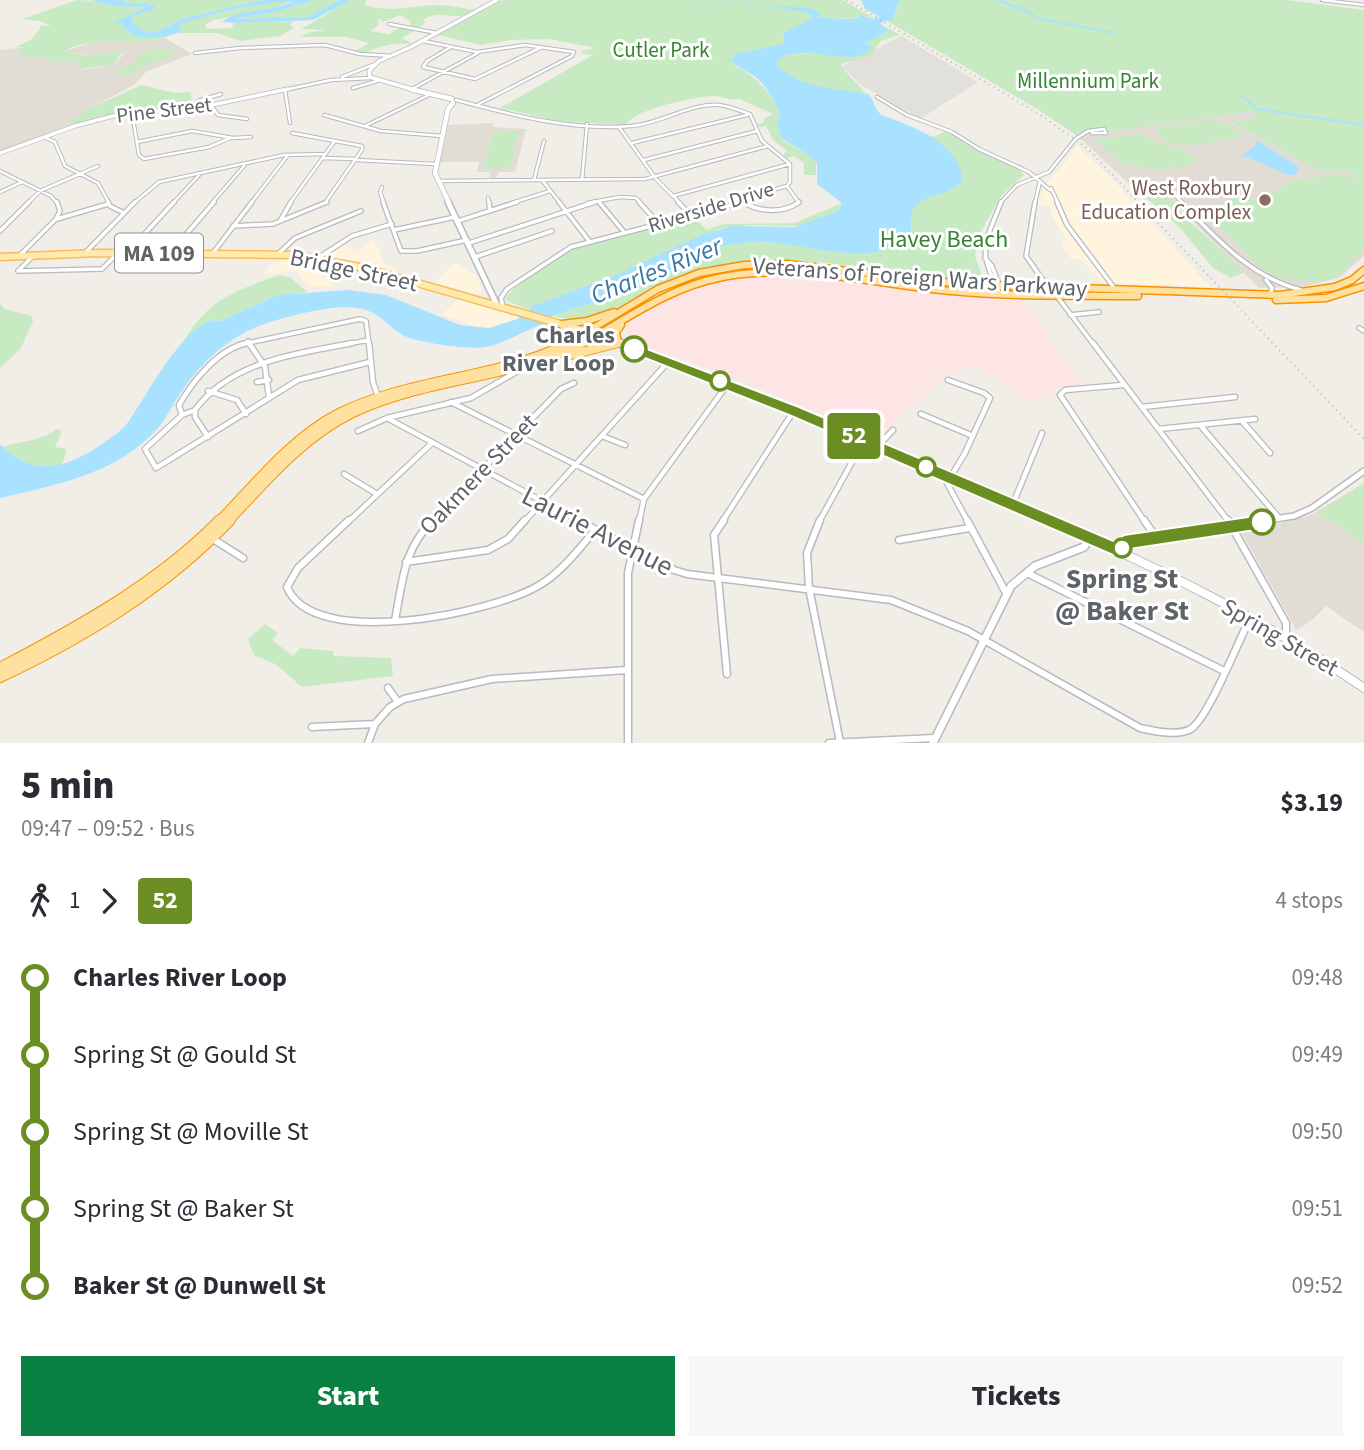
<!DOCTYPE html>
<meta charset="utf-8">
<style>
:root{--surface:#fff;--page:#f7f7f7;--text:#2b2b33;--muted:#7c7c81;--accent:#0b8043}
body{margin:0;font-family:"Source Sans 3",sans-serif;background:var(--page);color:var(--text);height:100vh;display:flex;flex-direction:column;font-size:26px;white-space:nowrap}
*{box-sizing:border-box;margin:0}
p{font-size:23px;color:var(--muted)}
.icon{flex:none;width:38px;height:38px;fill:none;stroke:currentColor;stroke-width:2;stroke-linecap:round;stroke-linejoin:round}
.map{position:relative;height:743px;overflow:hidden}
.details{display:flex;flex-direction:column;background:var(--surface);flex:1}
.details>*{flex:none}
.badge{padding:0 14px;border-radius:5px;font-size:24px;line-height:46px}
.map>.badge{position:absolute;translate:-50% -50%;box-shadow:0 0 0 4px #fff}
.legs{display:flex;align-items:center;gap:10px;height:77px;padding:0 21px;font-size:23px}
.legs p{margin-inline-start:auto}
.overview{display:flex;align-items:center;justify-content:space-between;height:119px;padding:0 21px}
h1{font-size:38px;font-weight:800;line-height:52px}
.primary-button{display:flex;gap:14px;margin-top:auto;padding:14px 21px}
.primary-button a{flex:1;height:80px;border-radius:0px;background:var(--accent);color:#fff;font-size:28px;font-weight:800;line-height:80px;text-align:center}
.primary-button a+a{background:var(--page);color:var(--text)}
ul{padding:0 21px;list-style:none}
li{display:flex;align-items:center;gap:24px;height:77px;font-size:26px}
li i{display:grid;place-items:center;width:10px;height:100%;margin:0 9px;background:currentColor}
li i::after{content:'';width:18px;height:18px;margin:-9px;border:5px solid;border-radius:50%;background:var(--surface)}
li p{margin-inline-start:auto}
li:first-child i{background:linear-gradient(#0000 50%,currentColor 0)}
li:last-child i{background:linear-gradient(currentColor 50%,#0000 0)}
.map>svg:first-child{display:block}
</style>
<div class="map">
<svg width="1364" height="743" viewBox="0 0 1364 743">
<rect width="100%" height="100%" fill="#f1eee7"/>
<path fill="#fff4de" d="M1077,145L1115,182L1210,287L1104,283L1080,259H1071L1061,244L1067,241L1052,217L1050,207L1037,204L1046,184L1062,167Z
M374,239L384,264L397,268L393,272L324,258L333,248L344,243L357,252Z
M282,257L318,262L333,287H308L297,271L264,275L269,265H277Z
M455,263L477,275L482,293L476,294L434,283Z
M459,299L488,307L520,317L505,327L502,324L486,329L470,327L471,325L441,315Z"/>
<path fill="#e2e0db" d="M902,36L978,82L920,119L860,84L842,66Z"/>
<path fill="#e1ddd5" d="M165,38L192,54L147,71L134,85L88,109L82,123L0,152V50L24,47L17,52L21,56L47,58L50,61L74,60L79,62L80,69H88L115,64L127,50L90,56L64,51L98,41H140Z
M1262,110L1278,116L1232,123L1320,170L1349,171L1364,179V256L1339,278L1301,287L1259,288L1173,202L1151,195L1142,196L1080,138L1083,135L1129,127Z
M493,123V127L526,129L515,172H499L496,178H489L491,172H477L479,162H440L448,125Z
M1364,483V632L1326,606L1312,620L1296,630L1242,533L1311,515Z"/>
<path fill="#fde4e5" d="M788,275L944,294L1021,298L1085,387L1052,390L1056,397L1026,399L975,366L965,367L945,376L879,438L722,373L630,340L626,336V325L681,291L729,277Z"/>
<path fill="#c7eac3" d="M77,0L97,1L111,6L147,7L118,22L122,23C129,42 156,37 172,35C137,49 98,33 64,51L87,56L128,50L119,56L115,64L80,69L79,62L50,61L47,58L21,56L17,52L24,47H16L31,40L41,27L39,26H51L40,21L22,19Z
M124,0H262L184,18L161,30L147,33L132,25L135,24L131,21L132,17L152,10L156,5L121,2Z
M279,0L293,1L272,9L213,20L205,25L207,29L234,28L231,27L235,23L293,21L290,25L294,28L280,36L240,41L217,33H180L183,29L174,27L196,18Z
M313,0H339L312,17L234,19L280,11Z
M349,0H367L365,5C390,14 416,4 442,5C455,5 466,11 479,9C474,11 468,16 462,16C446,17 436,10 422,21L427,22L419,27L411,26L410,21L400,15L383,22L379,19L377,23L380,24L370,31L389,34L401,27L415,30L402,38L413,44C398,42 381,45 367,52L377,54L355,51L369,43L346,37H301L307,33L326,30L301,29L332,11L333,7Z
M503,0H843L874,18L861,15L855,18L856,19C828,17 805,17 783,36V44L732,57L735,66C758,78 768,90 780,113L777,121L782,140L805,153L816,162V175H804V163L794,156L788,158L783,155L787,151L774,141L766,126L759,127L758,124L763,123L765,118L773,114L740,99C731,101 722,96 713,96C689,98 638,108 625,125L558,121L500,108L593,55L582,54V51L596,48L549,39L511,40L481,45L438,35Z
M900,0H1287L1364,10V245L1362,250C1355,258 1348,269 1339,275C1315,289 1280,281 1259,266L1205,211L1230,201L1236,196L1258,201L1291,181L1338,174L1362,179L1349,171H1320L1231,122L1257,119L1254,111L1083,135L1080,138L1039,110L887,21L896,13Z
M881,24L900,35L881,41L871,55L841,64C846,75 861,85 865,94C826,89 806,90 774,64L775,58L795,53L859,56L869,40L888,32Z
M148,49L178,50L164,60H151L156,62L126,75L114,71L139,61L134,60Z
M142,85L175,93L191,92L192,106L132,112L82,123H70L88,109Z
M1210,120L1231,125L1244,136C1218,140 1176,156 1155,133L1161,127Z
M494,130L518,132L510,168L484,169Z
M946,131L973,148L1018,169L1024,175L1001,196L979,235L975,256L985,284L819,262L756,259L687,275L618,311L572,320L552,316L637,289L684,263C723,226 798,248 845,252C855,253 867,254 877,252C887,250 897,243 907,239L912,228L911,208L933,137Z
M1140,134C1159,145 1179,147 1199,159L1180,169L1170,165L1171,171L1124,164L1093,140Z
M1152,194L1171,199L1186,218L1245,272L1231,278L1213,268L1181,229L1145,197H1153Z
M842,203L839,210L799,226L749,225L719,229L616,275L527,309L505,300C509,288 565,252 579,247L695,218L706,230L724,224L795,223Z
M279,275L291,278L307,292L273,297L220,321L215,319L185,339C210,298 236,291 279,275Z
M0,304L5,309L32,316L33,321L21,348L0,368Z
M57,429L62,431L55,447L67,449L62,465C42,468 16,466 3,447C24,440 40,442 57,429Z
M1364,483V542L1317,513Z
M265,624L278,633L272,640L293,656L300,648L334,651L333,656L391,658L393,676L302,687L277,665L254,655L248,639Z"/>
<path fill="#a9e2ff" d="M92,0H124L122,2L156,5L152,10L132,17L131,21L136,24L133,25L147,33L161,30L184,18L262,0H313L280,11L234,19L309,17L339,0H350L313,20L235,23L222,22C237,8 273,13 293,1C274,0 193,16 176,27H183L181,32C164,38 129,44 122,23H113L147,7L111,6Z
M686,0L809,8L820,12L818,18L855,19L861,15L873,19L880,17L865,9L861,0H900L893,19L880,23L888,31L866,43L872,47C869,49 867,53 864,54C843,65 795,41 776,62C792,88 841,89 868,94C875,100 874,110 882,115C916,129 955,138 963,180C950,196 928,194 916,205C906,213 919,233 902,243C864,267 800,242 758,242C734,242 712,248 690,256L687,262L633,290L552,316L545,324C525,329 507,343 486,347C471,350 422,343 407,337C388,329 382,312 358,308C333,304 283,317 259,326C227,338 199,365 180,394C172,405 167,418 157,429C117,474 56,485 0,498V444C33,480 70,467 105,442C112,437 121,431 126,425C142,405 189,311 220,321L278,295L348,290L386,295L460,325L489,328L517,319L533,306L616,275L701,235L733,226L795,227L839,210L842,203L817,184V163L805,153L781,138L777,121L780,113C773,100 768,89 758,79C749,71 737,70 731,59L739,53L783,44L784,32L812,19L809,13L777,7Z
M1257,140L1297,166L1299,171L1294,175H1288L1242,155L1254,147Z"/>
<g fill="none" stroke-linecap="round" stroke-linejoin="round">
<path stroke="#a9e2ff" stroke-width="2" d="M997,0L1030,12L1036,18L1114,33
M1242,96L1257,109L1364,125"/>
<defs>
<path id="minor-far3" d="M1322,0L1364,5
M389,24L437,33
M423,41L477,52L525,45L574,52L572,56L479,104
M451,47L427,61L423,67L475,79L540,48
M195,53L240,48L325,45L360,54L391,56
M353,88L377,81
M412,89L478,53
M285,90L290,123
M877,97L907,115L952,132L979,149L1029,172L1050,190
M456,100C512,115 572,131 631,126C661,124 689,103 719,105C730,106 740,111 750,114L762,141L790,164V182L787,186
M211,105L218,115L247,119
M193,108L198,101L221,94
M132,113L139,155L144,159L209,147L230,138
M324,115L381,131L442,136
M365,126L431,94
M619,127L656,179L680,203
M292,133L362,146V150L325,203
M1092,133H1106L1104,129
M46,138L55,142L65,166L98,183L109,203
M1077,138L1088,131L1104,129
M137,142L192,131L233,138L251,137
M632,143L747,115
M323,158L356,159
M356,160L435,164
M644,160L757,131
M0,171L51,196L57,203
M534,180L544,141
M542,180L560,203
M582,180L587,124
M439,181L645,179L768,146
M787,186L799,203
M382,187L380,192L384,203
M1051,188L1058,203
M0,192L22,182
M1172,192L1183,203
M673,196L790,164
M488,198L489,203
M743,202L745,203
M28,203L40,191L98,166
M134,203L159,182L284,155L325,154
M173,203L201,173
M212,203L244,166
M251,203L288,155
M290,203L334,142
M512,203L550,191
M587,203L620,197L636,198L641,203
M737,203L754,195L787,186
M1000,203L1017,185L1049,172L1074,141
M1035,203L1040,181"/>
<path id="minor-far2" d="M108,202L110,206L124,213
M383,202L401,251H417L467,240
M489,202L490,211
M559,202L590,242
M599,202L624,232
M639,202L659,224
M678,202L692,216
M743,202C760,213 785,213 799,202
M1035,202L1026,256L1047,286
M1057,202L1067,225L1115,289
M1181,202C1217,239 1249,276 1301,290
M57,219L108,204
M280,221L291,202
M458,221L517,202
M233,226L273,224L327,202
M394,230L455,217
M0,231L29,202
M469,243L595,202
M85,253L135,202
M127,253L174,202
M170,253L214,202
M213,253L252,202
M279,253L295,238L361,211
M19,256L56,219L60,211L57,202
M33,256L18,271L102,269L118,253
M475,257L552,231
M318,258L352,236L392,224
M985,258L992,266L1000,287
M1266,280L1272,288L1270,295
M1000,294C977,249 984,247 1001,202
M1056,295L1094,345
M503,307L501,298L507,289L571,247L743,202
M1070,315L1099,312
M1359,328L1364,331
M248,341L251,345
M238,345L360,319L366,321L369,345
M343,345L368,340"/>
<path id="minor-far1" d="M249,343L265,367L269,397
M369,343L373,382L378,397
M1093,343L1229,522
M948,380L984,393L990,398L965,453L947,483L968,522
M257,382L269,380
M1123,385L1065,390L1060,395L1145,522
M208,391L237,400L246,414
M451,402L644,499
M1142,407L1235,397
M195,410L182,415L179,405C193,381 218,349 247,343
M195,410C231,361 296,354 352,343
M195,410V417L208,437
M921,414L973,436
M182,415L145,449L156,468L298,380L370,362
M387,418L581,522
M1242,421L1270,453
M1200,425L1279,518
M1159,429L1255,419
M358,431L387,418L471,398L523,368
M602,436L625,445
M878,446L893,430
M344,474L377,494
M1013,504L1042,433
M348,522L431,444
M431,522L561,389L574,383
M524,522L669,361
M639,522L644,499L727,385
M722,522L793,412
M819,522L863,442"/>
<path id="minor" d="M349,520L298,568L287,587C313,651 491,613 538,586C561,573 578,550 595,530
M577,520L674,570L687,574L891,600L968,631L1140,728C1155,731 1174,736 1189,730C1207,722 1238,641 1250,619
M724,520L714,535L727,674
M820,520L807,553L809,588L840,742
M967,520L1006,593
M1144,520L1155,536
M1228,520L1286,623V637
M213,539L243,558
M899,540L969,528
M406,562L488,550L508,539L525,520
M1027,573L1224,671
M395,620C403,580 403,550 433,520
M388,688L398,702
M312,727L374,724
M368,743L375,724L390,707L404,699L492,679L627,670
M628,743V573L639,520
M829,743L935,738"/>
<path id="tertiary-far3" d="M342,77L375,64
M280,91L331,80L371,78"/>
<path id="tertiary-far2" d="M0,153L75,126L113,116L207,106L288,89"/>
<path id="tertiary-far1" d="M1256,522L1294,516L1312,508L1364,471"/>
<path id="tertiary" d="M1120,551L1124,542L1267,520
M933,743L1011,586L1035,566L1084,547L1090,537"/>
<path id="secondary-far4" d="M418,91L370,77L369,71L379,61L411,47L497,0"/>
<path id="secondary-far3" d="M410,89L452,99
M449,203L435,173L448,109L453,103"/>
<path id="secondary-far2" d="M448,202L497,305
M599,335L624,345"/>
<path id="secondary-far1" d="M620,343L807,417L1053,522"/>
<path id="secondary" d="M1049,520C1159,568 1265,620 1364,688"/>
<path id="primary" d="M0,257L98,253L294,255L365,268L599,335"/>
<path id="trunk-far2" d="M1276,300L1326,298L1364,286
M559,345L567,334L562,324L587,321L614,312
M565,345L658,289L699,273L744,265L787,264L963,284L1280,295L1335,287L1352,280L1364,270
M580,345C624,321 668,288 718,278C796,262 874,284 951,291C1013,297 1076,295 1138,296
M606,345L618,343L616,332L621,325"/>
<path id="trunk-far1" d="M567,356L618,343
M218,522C254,485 291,438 337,414C410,377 496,379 568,343
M228,522C266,482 302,438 353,413C426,378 510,380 583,343"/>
<path id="trunk" d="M0,668C78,627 157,584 220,520
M0,677C85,637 165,588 230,520"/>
</defs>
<use href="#minor-far3" stroke="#b7babe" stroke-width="4.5"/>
<use href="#minor-far2" stroke="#b7babe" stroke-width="6"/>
<use href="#minor-far1" stroke="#b7babe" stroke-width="7"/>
<use href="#minor" stroke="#b7babe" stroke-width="9"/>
<use href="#tertiary-far3" stroke="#b7babe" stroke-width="4.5"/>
<use href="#tertiary-far2" stroke="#b7babe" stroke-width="5"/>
<use href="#tertiary-far1" stroke="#b7babe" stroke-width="8"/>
<use href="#tertiary" stroke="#b7babe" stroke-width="10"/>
<use href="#secondary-far4" stroke="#b5bbbf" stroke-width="5"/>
<use href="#secondary-far3" stroke="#b5bbbf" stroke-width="6"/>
<use href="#secondary-far2" stroke="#b5bbbf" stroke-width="8"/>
<use href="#secondary-far1" stroke="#b5bbbf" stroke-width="10"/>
<use href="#secondary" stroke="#b5bbbf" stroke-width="10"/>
<use href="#primary" stroke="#fabc58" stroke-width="9"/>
<use href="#trunk-far2" stroke="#f89200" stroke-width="9"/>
<use href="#trunk-far1" stroke="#f89200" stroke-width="10"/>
<use href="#trunk" stroke="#f89200" stroke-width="12"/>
<use href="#minor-far3" stroke="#fff" stroke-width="2.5"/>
<use href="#minor-far2" stroke="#fff" stroke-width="3.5"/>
<use href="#minor-far1" stroke="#fff" stroke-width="4.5"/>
<use href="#minor" stroke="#fff" stroke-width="6"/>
<use href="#tertiary-far3" stroke="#fff" stroke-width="2.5"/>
<use href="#tertiary-far2" stroke="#fff" stroke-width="3.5"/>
<use href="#tertiary-far1" stroke="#fff" stroke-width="5"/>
<use href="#tertiary" stroke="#fff" stroke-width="7"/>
<use href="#secondary-far4" stroke="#fff" stroke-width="3.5"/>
<use href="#secondary-far3" stroke="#fff" stroke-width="4.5"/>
<use href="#secondary-far2" stroke="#fff" stroke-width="5"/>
<use href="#secondary-far1" stroke="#fff" stroke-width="7"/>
<use href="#secondary" stroke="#fff" stroke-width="8"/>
<use href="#primary" stroke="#ffeaae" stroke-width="6"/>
<use href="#trunk-far2" stroke="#ffe19f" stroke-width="6"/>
<use href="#trunk-far1" stroke="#ffe19f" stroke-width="8"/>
<use href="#trunk" stroke="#ffe19f" stroke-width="10"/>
<path stroke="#b6b7b8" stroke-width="2" stroke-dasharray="1 4.5" stroke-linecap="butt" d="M847,0L1039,114L1087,148L1364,439"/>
<defs>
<path id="minor-bridge" d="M1074,141L1077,138"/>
</defs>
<use href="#minor-bridge" stroke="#b7babe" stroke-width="4.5" stroke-linecap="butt"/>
<use href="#minor-bridge" stroke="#fff" stroke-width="2.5"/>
</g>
<path fill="#6b8e23" stroke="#fff" stroke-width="2" d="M634,344L799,407L1116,542L1124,535L1262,515L1268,517L1271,522L1268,527L1262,529L1130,549L1126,556L1120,558L789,415L630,352L628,349Z"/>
<circle fill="#8d6e63" stroke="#fff" stroke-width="2.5" cx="1265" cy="200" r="7"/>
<g fill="#fff" stroke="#6b8e23" stroke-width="3.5">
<circle cx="634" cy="349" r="12"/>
<circle cx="720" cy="381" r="9"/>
<circle cx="926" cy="467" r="9"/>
<circle cx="1262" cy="522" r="12"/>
<circle cx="1122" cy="548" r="9"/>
</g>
<g text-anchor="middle" stroke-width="6" stroke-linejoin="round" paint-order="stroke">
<g font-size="21" fill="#358530" stroke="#fff">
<text x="661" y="57">Cutler Park</text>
<text x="1088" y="88">Millennium Park</text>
</g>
<g font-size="21" fill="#5e6468" stroke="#fff">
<text transform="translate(164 110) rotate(-7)" y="7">Pine Street</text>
<text transform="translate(711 207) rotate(-17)" y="7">Riverside Drive</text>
</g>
<g font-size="21" fill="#785e54" stroke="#fff" text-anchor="end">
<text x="1251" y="195">West Roxbury<tspan x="1251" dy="24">Education Complex</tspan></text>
</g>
<rect fill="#fff" stroke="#8e9295" stroke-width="2" x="115" y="233.5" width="88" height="39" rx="5"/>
<g font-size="23" font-weight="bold" fill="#5e6468">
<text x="159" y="261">MA 109</text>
</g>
<g font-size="24" fill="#358530" stroke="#fff">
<text x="944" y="247">Havey Beach</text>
</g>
<g font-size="24" fill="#5e6468" stroke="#fff">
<text transform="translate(354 270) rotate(12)" y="8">Bridge Street</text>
<text transform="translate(920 277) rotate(4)" y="8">Veterans of Foreign Wars Parkway</text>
<text transform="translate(478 474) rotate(-46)" y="8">Oakmere Street</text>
<text transform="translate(1280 637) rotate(30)" y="8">Spring Street</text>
</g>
<g font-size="24" font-weight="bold" fill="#5e6468" stroke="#fff" text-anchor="end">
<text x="615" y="343">Charles<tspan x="615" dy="28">River Loop</tspan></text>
</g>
<g font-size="26" font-style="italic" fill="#3979a6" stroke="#fff">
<text transform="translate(656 270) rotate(-22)" y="9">Charles River</text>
</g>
<g font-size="28" fill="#5e6468" stroke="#fff">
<text transform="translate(598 530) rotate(27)" y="10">Laurie Avenue</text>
</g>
<g font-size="28" font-weight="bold" fill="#5e6468" stroke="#fff">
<text x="1122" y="588">Spring St<tspan x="1122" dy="32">@ Baker St</tspan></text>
</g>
</g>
</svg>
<b class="badge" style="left:854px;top:436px;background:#6b8e23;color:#fff">52</b>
</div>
<section class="details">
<div class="overview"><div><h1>5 min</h1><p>09:47 – 09:52 · Bus</p></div><b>$3.19</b></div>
<div class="legs"><svg class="icon" aria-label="walk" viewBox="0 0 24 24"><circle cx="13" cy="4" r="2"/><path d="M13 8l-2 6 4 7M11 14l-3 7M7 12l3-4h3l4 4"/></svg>1<svg class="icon" aria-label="forward" viewBox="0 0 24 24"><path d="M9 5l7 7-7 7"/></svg><b class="badge" style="background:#6b8e23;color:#fff">52</b><p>4 stops</p></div>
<ul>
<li><i style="color:#6b8e23"></i><b>Charles River Loop</b><p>09:48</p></li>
<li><i style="color:#6b8e23"></i><span>Spring St @ Gould St</span><p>09:49</p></li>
<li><i style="color:#6b8e23"></i><span>Spring St @ Moville St</span><p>09:50</p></li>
<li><i style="color:#6b8e23"></i><span>Spring St @ Baker St</span><p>09:51</p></li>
<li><i style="color:#6b8e23"></i><b>Baker St @ Dunwell St</b><p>09:52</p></li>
</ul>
<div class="primary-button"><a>Start</a><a>Tickets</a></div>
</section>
